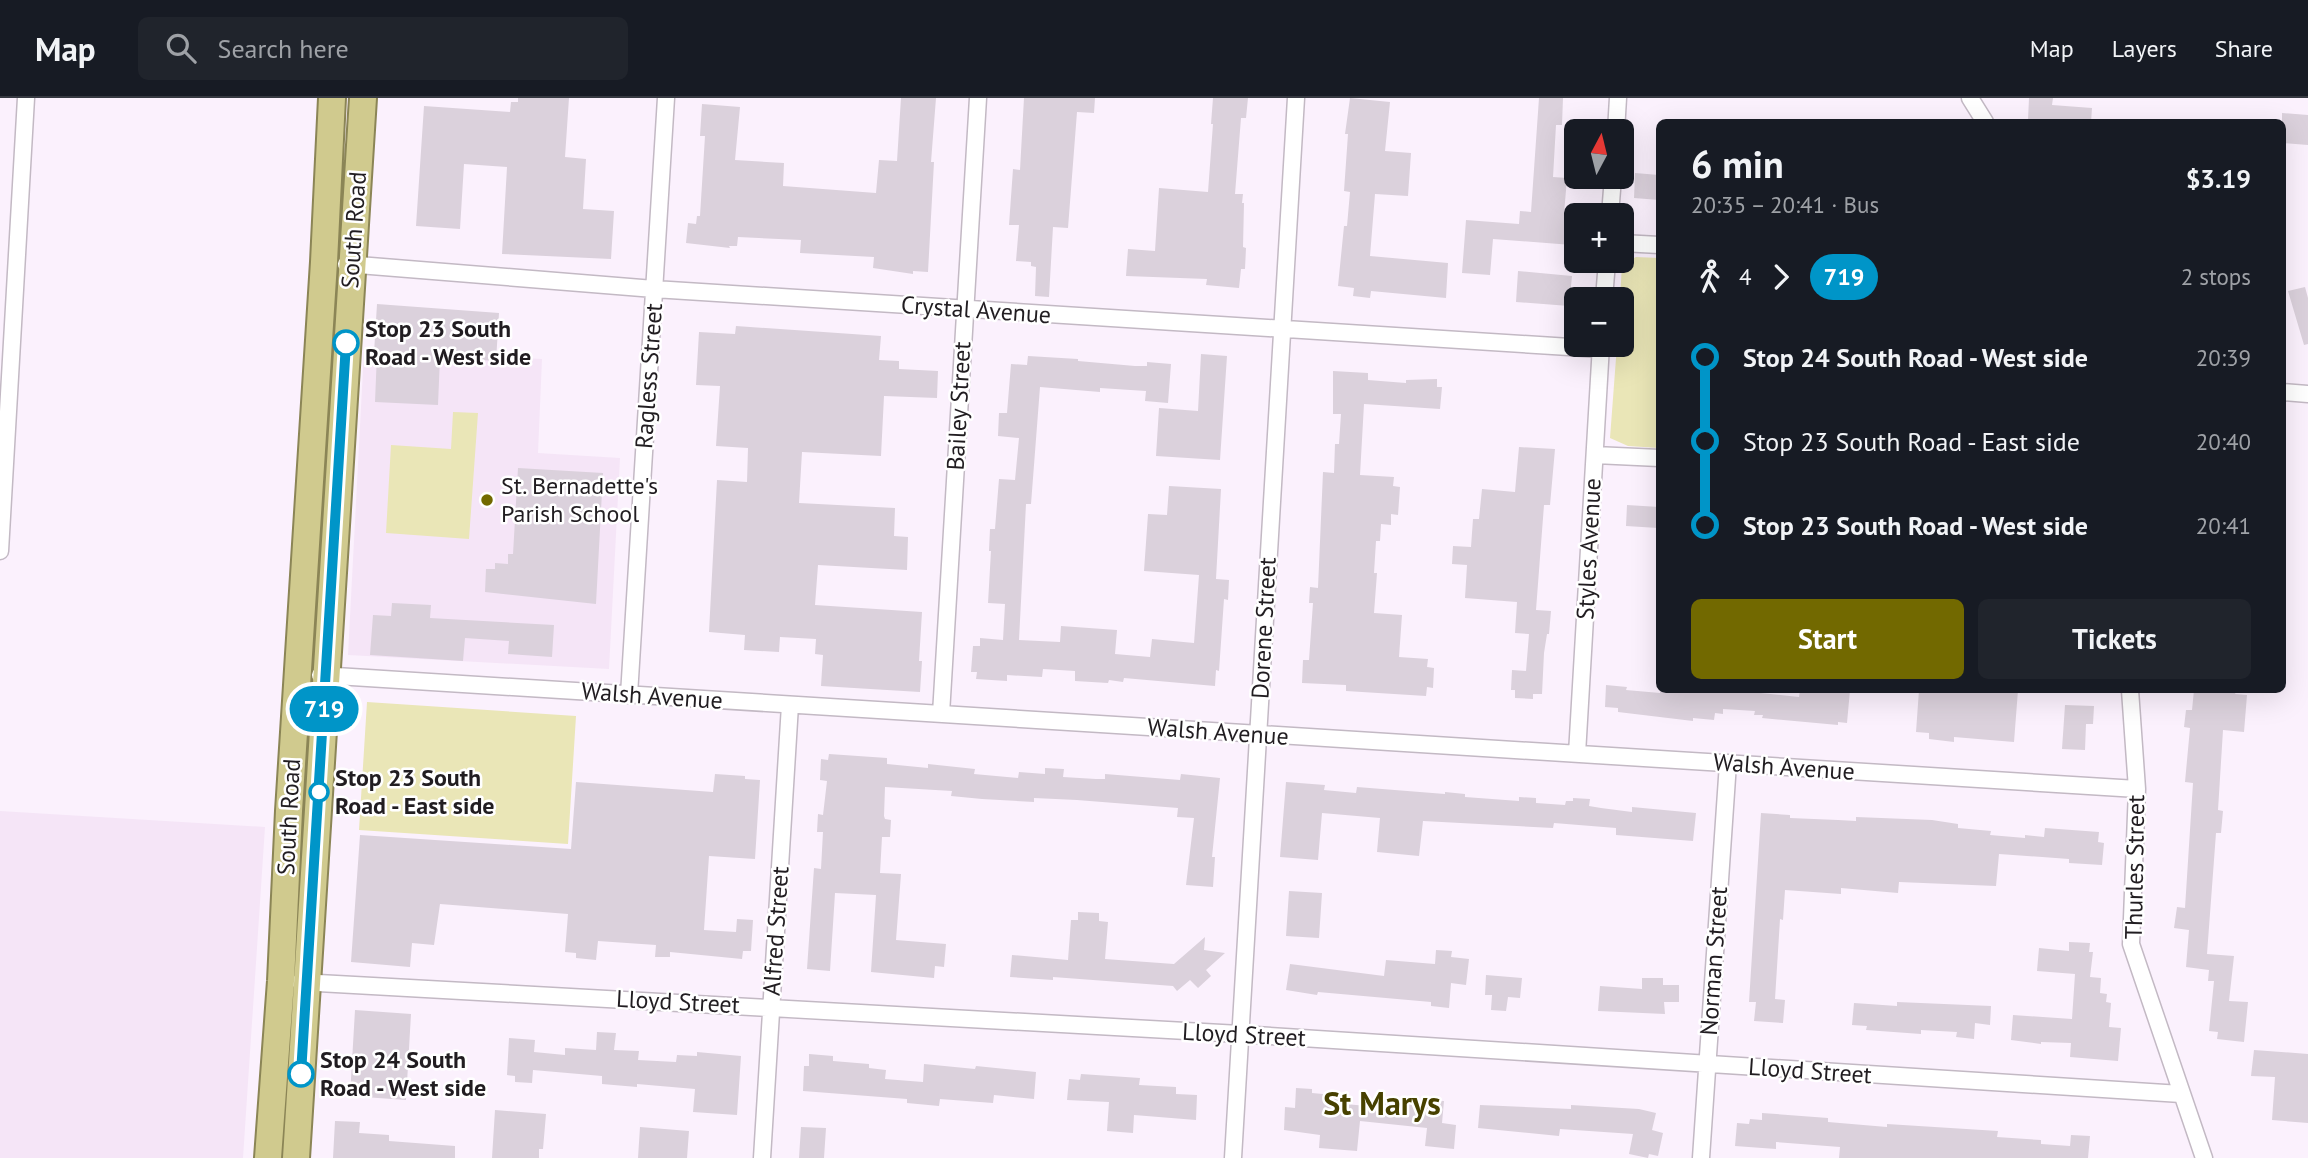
<!DOCTYPE html>
<meta charset="utf-8">
<style>
:root{--surface:#171b24;--page:#20242c;--text:#f1f3f6;--muted:#9ea1a6;--line:#363941;--accent:#726900}
body{margin:0;font-family:"PT Sans",sans-serif;background:var(--page);color:var(--text);height:100vh;display:flex;flex-direction:column;font-size:26px;white-space:nowrap}
*{box-sizing:border-box;margin:0}
p{font-size:23px;color:var(--muted)}
.icon{flex:none;width:38px;height:38px;fill:none;stroke:currentColor;stroke-width:2;stroke-linecap:round;stroke-linejoin:round}
.map{position:relative;flex:1;overflow:hidden}
.sheet{position:absolute;left:1656px;top:21px;width:630px;height:574px;display:flex;flex-direction:column;background:var(--surface);border-radius:10px;box-shadow:0 7px 28px #0002}
.sheet>*{flex:none}
.badge{padding:0 14px;border-radius:23px;font-size:24px;line-height:46px}
.needle{width:46px;rotate:7deg}
.controls{position:absolute;left:1564px;top:21px;display:grid;gap:14px}
.controls a{display:grid;place-items:center;width:70px;height:70px;border-radius:10px;background:var(--surface);box-shadow:0 7px 28px #0002;font-size:35px}
.map>.badge{position:absolute;translate:-50% -50%;box-shadow:0 0 0 4px #fff}
.legs{display:flex;align-items:center;gap:10px;height:77px;padding:0 35px;font-size:23px}
.legs p{margin-inline-start:auto}
.headline{display:flex;align-items:center;justify-content:space-between;height:119px;padding:0 35px}
h1{font-size:38px;font-weight:700;line-height:52px}
.action{display:flex;gap:14px;margin-top:auto;padding:14px 35px}
.action a{flex:1;height:80px;border-radius:10px;background:var(--accent);color:#fff;font-size:28px;font-weight:700;line-height:80px;text-align:center}
.action a+a{background:var(--page);color:var(--text)}
ul{padding:0 35px;list-style:none}
li{display:flex;align-items:center;gap:24px;height:84px;font-size:26px}
li i{display:grid;place-items:center;width:10px;height:100%;margin:0 9px;background:currentColor}
li i::after{content:'';width:18px;height:18px;margin:-9px;border:5px solid;border-radius:50%;background:var(--surface)}
li p{margin-inline-start:auto}
li:first-child i{background:linear-gradient(#0000 50%,currentColor 0)}
li:last-child i{background:linear-gradient(currentColor 50%,#0000 0)}
header{display:flex;align-items:center;gap:42px;box-sizing:border-box;height:98px;padding:0 35px;background:var(--surface);border-bottom:2px solid var(--line)}
header strong{font-size:33px}
nav{display:flex;gap:38px;margin-inline-start:auto;font-size:24px}
.search{width:490px;height:63px;background:var(--page);display:flex;align-items:center;gap:18px;box-sizing:border-box;padding:0 24px;border-radius:10px;color:var(--muted);font-size:26px}
.map>svg:first-child{display:block}
</style>
<header>
<strong>Map</strong>
<div class="search"><svg class="icon" aria-label="search" viewBox="0 0 24 24"><circle cx="10" cy="10" r="6"/><path d="M15 15l6 6"/></svg>Search here</div>
<nav><a>Map</a><a>Layers</a><a>Share</a></nav>
</header>
<div class="map">
<svg width="2308" height="1060" viewBox="0 0 2308 1060">
<rect width="100%" height="100%" fill="#fbf1fd"/>
<path fill="#f5e5f7" d="M364,252L542,261L538,355L620,360L609,571L348,557Z
M0,713L265,729L243,1060H0Z"/>
<path fill="#eae6b7" d="M1636,159L1659,160V350L1628,348L1610,340L1617,247H1622V201H1620L1622,166Z
M453,314L478,315L469,441L386,435L391,347L451,351Z
M367,604L576,618L568,746L359,732Z"/>
<path fill="#dbd1dc" d="M518,0H569L565,59L586,61L583,111L614,113L611,161L502,156L507,69L464,66L460,131L416,128L424,8L510,14L511,4H518Z
M901,0H936L931,64H934L928,174L913,173V176L873,170L874,159L800,155L801,142L738,139L737,148H729L730,150L686,145L688,125L696,126L697,118H700L705,38H700L702,6L740,9L735,62L784,65L783,88L876,95L879,62L897,63Z
M1024,0H1095L1094,15L1077,14L1068,130L1053,129L1049,199L1035,198L1036,169L1031,168V164L1016,163L1019,127H1009L1013,71L1020,72Z
M1213,0H1248L1246,20H1241L1235,96H1243L1242,105H1244L1243,149L1246,150L1245,171H1241L1239,190L1206,187L1207,181L1126,178L1128,151L1155,153L1159,90L1208,94L1213,26H1211Z
M1350,0L1390,4L1385,53L1411,55L1408,98L1375,96L1370,158L1448,165L1446,200L1371,193L1370,200L1353,198L1354,190L1338,188L1344,128H1347L1350,94L1344,93L1348,36H1345Z
M1539,0H1563L1562,27H1556L1553,79L1567,80L1564,116L1574,117L1572,147L1493,141L1490,177L1462,175L1466,122L1519,126L1520,113L1531,114Z
M2029,0H2053L2052,7L2092,10L2091,24L2028,22Z
M2282,15L2308,17V47L2282,45Z
M1635,75L1659,77V102L1634,100Z
M1518,173L1572,178L1569,208L1516,204Z
M2305,189L2308,200V246L2304,247L2288,193Z
M377,206L499,215L496,263L440,259L438,307L375,304L377,255H374Z
M736,228L881,238L879,262L899,263V271L938,273L937,300L884,298L881,358L802,354L799,405L895,410L894,438L908,439L907,472L818,467L815,507L922,514L919,563H922L920,594L821,588L823,557L815,556L816,541L780,539L779,554L744,552L745,537L709,534L717,382L747,384L748,350L716,348L720,288L696,287L699,234L735,236Z
M1201,256L1227,258L1220,362L1156,358L1159,310L1198,313Z
M1028,258L1078,261V263L1135,268H1147V264L1171,266L1168,305L1145,303L1146,293L1100,290V294L1040,289L1031,406H1026L1019,542L1060,544L1061,528L1117,532L1115,556L1150,559L1152,541L1194,545L1199,477L1144,473L1148,416L1167,417L1169,388L1221,391L1216,481L1229,482L1228,502L1224,501L1219,573L1216,572L1215,588L1124,580L1123,584L1109,582L1108,585L1075,583V573L1043,571L1042,579L1007,577V583L976,581L977,574H971L973,548H980V540L1003,542L1005,506L988,505L991,453H989L990,431H995L999,381L1015,382L1019,340L998,338L999,315H1007L1011,266L1027,267Z
M1333,273L1368,275V282L1406,285V282L1437,281V289H1442L1440,311L1364,306L1360,377L1394,379L1393,388L1400,389L1398,417L1391,416V427L1381,426L1380,443H1376L1374,475H1377L1374,515L1402,517L1399,559L1428,561L1427,569L1434,570L1433,590L1427,589L1426,598L1346,593V587L1302,585L1303,562H1309L1313,505H1309L1310,489L1318,490L1323,374L1334,375L1335,346H1339L1341,316H1333Z
M1519,349L1555,351L1550,407H1544L1536,512L1551,513L1549,536H1547L1544,555L1542,596H1533V601L1515,600V592H1511L1512,572L1526,573L1529,536L1515,535L1517,504L1465,500L1467,467L1452,466L1453,448L1471,449L1473,421H1479L1482,391L1515,394Z
M518,370L603,375L596,506L485,494L486,471H495V465L508,466V456H513Z
M1627,407L1659,409L1658,430L1626,428Z
M392,505L431,507L430,520L554,527L552,559L508,556L509,543L465,540L463,563L370,557L373,517L391,518Z
M1606,587L1627,589L1626,592L1660,595V592H1732L1799,599L1800,592H1850L1847,625L1838,624V627L1762,620L1763,617H1754L1755,613L1723,611V616L1715,615L1714,622L1693,620V623L1618,614V610L1605,609Z
M1919,592H2018L2014,644L1954,639V644L1929,641V635L1916,634Z
M2194,592L2236,594L2235,596L2247,597L2244,634L2223,632L2218,712L2223,713L2221,735H2216L2207,856L2234,858L2229,903L2248,904L2244,944L2217,941L2218,934L2209,933L2214,883H2208L2209,872L2186,869L2189,832L2174,830L2177,809L2185,810L2193,685L2185,684L2190,630L2184,629L2186,612H2192Z
M2065,607L2094,608L2093,626H2086L2085,652L2062,651Z
M829,656L887,660V666L928,670V666L975,671L974,676L1018,680L1019,674L1045,676V670L1064,671L1063,679L1096,681H1105V676L1180,682L1181,676L1220,680L1212,759H1215L1213,789L1186,787L1194,720L1177,719L1178,710L1077,702L1034,700V704L982,701L951,698L952,693L885,689L884,718L885,721L891,722L890,739H882L880,775L901,776L896,842L946,846L944,869L935,868L934,880L871,874L876,797L835,795L830,873L807,871L814,770L821,771L823,734H817L818,716L823,717L827,683L820,682L821,661L828,662Z
M715,676L745,678V681L760,682L755,761L709,758L704,832L736,834L737,821L753,822L751,853H743L742,861L670,854V859H655L656,847L598,843L596,862L576,860V855L565,854L568,816L440,806L434,847L412,845L410,869L351,864L360,737L571,751L576,684L713,694Z
M1286,684L1325,687L1324,692L1356,695L1357,689L1445,696V694L1465,696V699L1519,703V699L1536,700V705L1565,707L1566,703H1573V700L1590,701L1589,708L1601,710L1632,714V709L1696,715L1693,743L1616,737V730L1554,725L1553,730L1423,723L1419,758L1377,754L1380,720L1322,715L1318,762L1280,759Z
M1761,715L1790,717V720L1838,722L1856,723V719L1932,722L1958,726V730L1991,733L1990,737L2025,740V737L2044,739L2045,730L2099,734L2098,744L2104,745L2102,767L2069,765V761L1999,756L1996,788L1899,784L1898,795L1841,790V796L1785,792L1783,822L1780,821L1775,901L1785,902L1783,925L1754,923L1756,904H1749Z
M1289,793L1322,795L1319,840L1286,838Z
M1078,814L1099,815V823L1108,824L1105,861L1174,866L1205,839L1204,852L1225,855L1206,872L1211,878L1198,890L1190,882L1177,893L1173,888L1053,879V882L1010,879L1012,857L1068,862L1071,822H1078Z
M2069,844L2090,845L2089,854H2093L2090,879L2101,880L2100,895L2107,896L2106,904L2111,905L2109,929L2121,930L2118,963L2070,959L2071,945L2041,944V946L2011,942L2013,917L2072,921L2075,876L2037,873L2039,850L2069,853Z
M1436,852L1452,853L1451,859L1469,861L1466,887L1451,885L1449,910L1431,908V904L1318,894L1317,897L1286,892L1290,866L1384,878L1386,862L1435,866Z
M1486,877L1522,880L1520,900L1508,899L1506,913L1491,912L1492,897H1485Z
M1642,880H1663V887H1679V904H1664L1665,916L1598,913L1600,888L1642,891Z
M1897,904L1991,908L1990,927L1975,925L1974,941L1956,939L1957,934L1921,932V936L1866,932L1867,928L1852,927L1854,905L1897,908Z
M355,912L411,916L406,1002L350,998Z
M597,934L616,935L614,952L639,953L638,962L676,964L677,957L697,958V954L741,958L737,1017L693,1014L695,991L637,986V989L602,986V978L533,972L532,985L515,984V978L507,977L509,940L535,942L534,954L565,957V950L596,952Z
M2254,952L2308,956V1025L2272,1022L2275,979L2251,978Z
M809,956L833,958V963L869,966V970L886,972L885,981L923,984L924,966L975,971L976,968L1036,974L1034,1001L994,997L993,1005L940,1001L939,1008L907,1005V1001L803,993L804,968H809Z
M1081,976L1140,980L1139,987L1176,989V996L1197,997L1196,1022L1134,1017L1133,1035L1107,1033L1109,1004L1067,1002L1069,981L1080,982Z
M1296,990L1312,991V995L1345,998L1344,1006L1380,1009L1381,1004L1397,1005V1001L1444,1003L1442,1025L1456,1027L1454,1051L1425,1048L1427,1030L1360,1023L1357,1053L1319,1050L1320,1037L1284,1032L1285,1009L1295,1010Z
M1480,1007L1571,1011V1007L1639,1011L1656,1015L1652,1032L1663,1035L1658,1058L1649,1056L1648,1060L1629,1056L1633,1036L1560,1031L1559,1038L1478,1030Z
M495,1012L546,1016L543,1051H539V1060H492Z
M1762,1015L1828,1020V1024L1887,1029V1026L1998,1033L1997,1039L2041,1042V1046L2070,1048L2071,1037L2090,1038L2088,1060H1839L1840,1049L1776,1044V1051L1735,1048L1737,1025L1749,1026L1750,1021L1762,1022Z
M335,1023L360,1024L359,1035L389,1037V1043L455,1048V1060H333Z
M640,1029L689,1033L687,1060H638Z
M801,1029L826,1030L824,1060H799Z"/>
<g fill="none" stroke-linecap="round" stroke-linejoin="round">
<defs>
<path id="minor" d="M1970,0L1985,24
M1616,33L1618,0
M1610,117L1613,79
M1622,145L1659,147
M346,166L654,191L1601,251
M1604,201L1607,163
M2282,294L2308,296
M1595,357L1659,360
M0,453L26,0
M320,577L2137,691
M2130,592L2137,691L2131,846L2204,1060
M629,597L666,0
M941,616L978,0
M1577,656L1601,247
M300,884L1240,936L2181,996
M762,1060L790,607
M1233,1060L1296,0
M1701,1060L1728,665"/>
<path id="trunk" d="M268,1060L281,883L289,713L324,164L332,0
M296,1060L363,0"/>
</defs>
<use href="#minor" stroke="#c3b9c4" stroke-width="19"/>
<use href="#trunk" stroke="#8b8556" stroke-width="30"/>
<use href="#minor" stroke="#fff" stroke-width="16"/>
<use href="#trunk" stroke="#d0ca8e" stroke-width="26"/>
</g>
<g fill="none" stroke-linecap="round" stroke-linejoin="round">
<defs>
<path id="line-1" d="M301,976L346,245"/>
</defs>
<use href="#line-1" stroke="#fff" stroke-width="16"/>
<use href="#line-1" stroke="#0095c8" stroke-width="10"/>
</g>
<g fill="#fff" stroke="#0095c8" stroke-width="3.5">
<circle cx="346" cy="245" r="12"/>
<circle cx="319" cy="694" r="9"/>
<circle cx="301" cy="976" r="12"/>
</g>
<circle fill="#726900" stroke="#fff" stroke-width="2.5" cx="487" cy="402" r="7"/>
<g text-anchor="middle" stroke-width="5" stroke-linejoin="round" paint-order="stroke">
<g font-size="24" fill="#211d21" stroke="#fff">
<text transform="translate(354 132) rotate(-86)" y="8">South Road</text>
<text transform="translate(976 212) rotate(4)" y="8">Crystal Avenue</text>
<text transform="translate(649 278) rotate(-86)" y="8">Ragless Street</text>
<text transform="translate(959 308) rotate(-87)" y="8">Bailey Street</text>
<text transform="translate(1589 451) rotate(-87)" y="8">Styles Avenue</text>
<text transform="translate(1264 530) rotate(-87)" y="8">Dorene Street</text>
<text transform="translate(652 598) rotate(4)" y="8">Walsh Avenue</text>
<text transform="translate(1218 634) rotate(4)" y="8">Walsh Avenue</text>
<text transform="translate(1784 669) rotate(4)" y="8">Walsh Avenue</text>
<text transform="translate(289 719) rotate(-87)" y="8">South Road</text>
<text transform="translate(2135 769) rotate(-89)" y="8">Thurles Street</text>
<text transform="translate(776 833) rotate(-86)" y="8">Alfred Street</text>
<text transform="translate(1714 863) rotate(-86)" y="8">Norman Street</text>
<text transform="translate(678 904) rotate(3)" y="8">Lloyd Street</text>
<text transform="translate(1244 937) rotate(3)" y="8">Lloyd Street</text>
<text transform="translate(1810 973) rotate(4)" y="8">Lloyd Street</text>
</g>
<g font-size="24" font-weight="bold" fill="#211d21" stroke="#fff" text-anchor="start">
<text x="365" y="239">Stop 23 South<tspan x="365" dy="28">Road - West side</tspan></text>
<text x="335" y="688">Stop 23 South<tspan x="335" dy="28">Road - East side</tspan></text>
<text x="320" y="970">Stop 24 South<tspan x="320" dy="28">Road - West side</tspan></text>
</g>
<g font-size="24" fill="#211d21" stroke="#fff" text-anchor="start">
<text x="501" y="396">St. Bernadette's<tspan x="501" dy="28">Parish School</tspan></text>
</g>
<g font-size="32" font-weight="bold" fill="#474100" stroke="#fff">
<text x="1382" y="1017">St Marys</text>
</g>
</g>
</svg>
<div class="controls">
<a><svg class="needle" viewBox="-14 -14 28 28"><path d="M0-13l5 13h-10z" fill="#e53935"/><path d="M0 13l5-13h-10z" fill="#9ea1a6"/></svg></a>
<a>+</a>
<a>−</a>
</div>
<b class="badge" style="left:324px;top:611px;background:#0095c8;color:#fff">719</b>
<section class="sheet">
<div class="headline"><div><h1>6 min</h1><p>20:35 – 20:41 · Bus</p></div><b>$3.19</b></div>
<div class="legs"><svg class="icon" aria-label="walk" viewBox="0 0 24 24"><circle cx="13" cy="4" r="2"/><path d="M13 8l-2 6 4 7M11 14l-3 7M7 12l3-4h3l4 4"/></svg>4<svg class="icon" aria-label="forward" viewBox="0 0 24 24"><path d="M9 5l7 7-7 7"/></svg><b class="badge" style="background:#0095c8;color:#fff">719</b><p>2 stops</p></div>
<ul>
<li><i style="color:#0095c8"></i><b>Stop 24 South Road - West side</b><p>20:39</p></li>
<li><i style="color:#0095c8"></i><span>Stop 23 South Road - East side</span><p>20:40</p></li>
<li><i style="color:#0095c8"></i><b>Stop 23 South Road - West side</b><p>20:41</p></li>
</ul>
<div class="action"><a>Start</a><a>Tickets</a></div>
</section>
</div>
